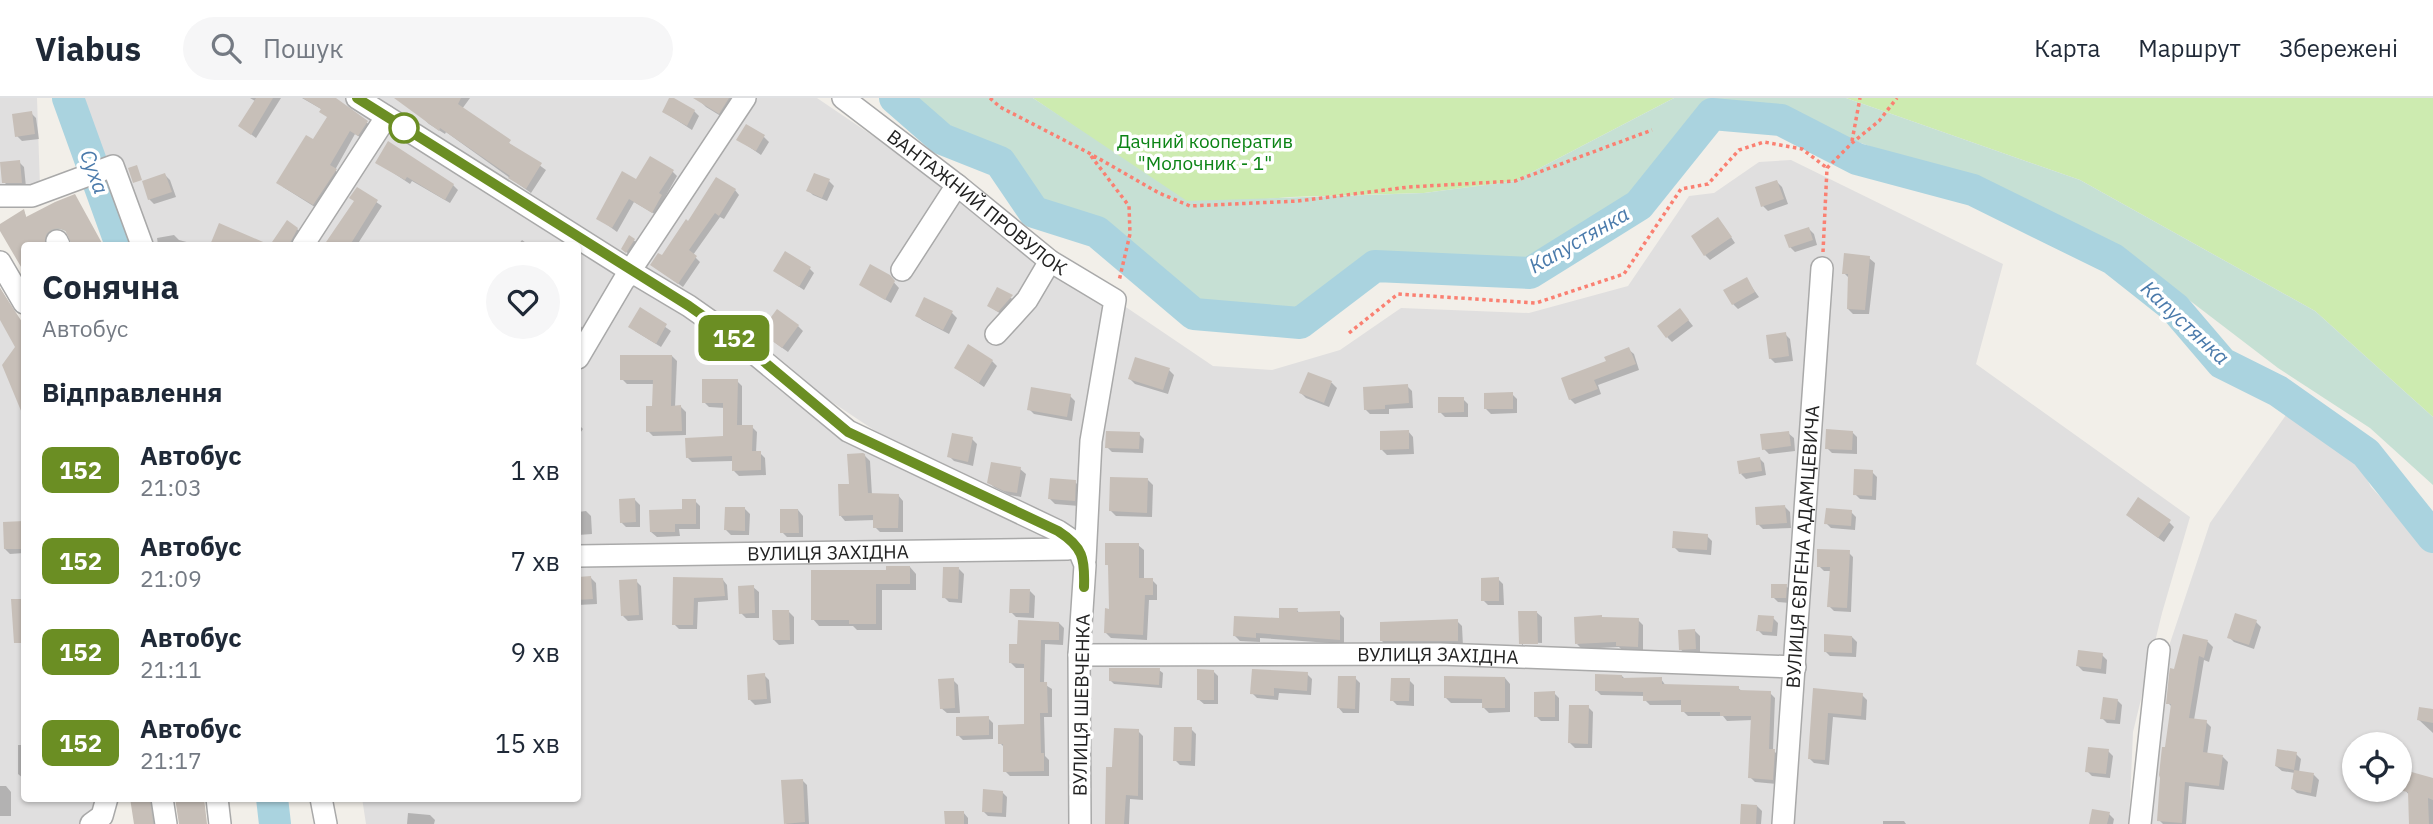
<!DOCTYPE html>
<html lang="uk">
<meta charset="utf-8">
<style>
:root{--surface:#fff;--page:#f6f6f7;--text:#1f2937;--muted:#747a83;--line:#e0e1e3}
body{margin:0;font-family:"IBM Plex Sans",sans-serif;background:var(--page);color:var(--text);height:100vh;display:flex;flex-direction:column;font-size:26px;white-space:nowrap}
*{box-sizing:border-box;margin:0}
p{font-size:23px;color:var(--muted)}
.icon{flex:none;width:38px;height:38px;fill:none;stroke:currentColor;stroke-width:2;stroke-linecap:round;stroke-linejoin:round}
.map{position:relative;flex:1;overflow:hidden}
.panel{position:absolute;left:21px;top:144px;width:560px;height:560px;display:flex;flex-direction:column;background:var(--surface);border-radius:7px;box-shadow:0 2px 5px #0004}
.panel>*{flex:none}
.badge{padding:0 14px;border-radius:10px;font-size:24px;line-height:46px}
.buttons{position:absolute;left:2342px;top:634px;display:grid;gap:14px}
.buttons a{display:grid;place-items:center;width:70px;height:70px;border-radius:50%;background:var(--surface);box-shadow:0 2px 5px #0004;font-size:35px}
.map>.badge{position:absolute;translate:-50% -50%;box-shadow:0 0 0 4px #fff}
h2{padding:0 21px;font-size:26px;line-height:63px}
.round{display:grid;place-items:center;flex:none;width:74px;height:74px;border-radius:37px;background:var(--page)}
.summary{display:flex;align-items:center;justify-content:space-between;height:119px;padding:0 21px}
h1{font-size:33px;font-weight:700;line-height:52px}
ul{padding:0;list-style:none}
li{display:flex;align-items:center;gap:21px;height:91px;padding:0 21px}
li div{flex:1}
li b{display:block;font-size:26px}
li em{font-style:normal}
li .badge{min-width:77px;font-weight:700;text-align:center}
header{display:flex;align-items:center;gap:42px;box-sizing:border-box;height:98px;padding:0 35px;background:var(--surface);border-bottom:2px solid var(--line)}
header strong{font-size:33px}
nav{display:flex;gap:38px;margin-inline-start:auto;font-size:24px}
.search{width:490px;height:63px;background:var(--page);display:flex;align-items:center;gap:18px;box-sizing:border-box;padding:0 24px;border-radius:38px;color:var(--muted);font-size:26px}
.map>svg:first-child{display:block}
</style>
<header>
<strong>Viabus</strong>
<div class="search"><svg class="icon" aria-label="search" viewBox="0 0 24 24"><circle cx="10" cy="10" r="6"/><path d="M15 15l6 6"/></svg>Пошук</div>
<nav><a>Карта</a><a>Маршрут</a><a>Збережені</a></nav>
</header>
<div class="map">
<svg width="2433" height="726" viewBox="0 0 2433 726">
<rect width="100%" height="100%" fill="#f2efe9"/>
<path fill="#e0dfdf" fill-rule="evenodd" d="M0,0H37L40,89L0,91Z
M84,0H353L681,210L821,318L1053,436L1078,468L1075,726H366L362,700H578V147H135Z
M375,0H817L1213,268L1272,272L1340,252L1401,210L1529,215L1628,188L1689,98L1714,95L1759,64L1791,62L2003,166L1976,266L2190,419L2162,515L2133,634L2129,726H1085L1093,451L916,360Z
M0,190L24,253V700H95L96,708L79,726H0Z
M2286,317L2358,364L2371,389L2425,447L2433,448V726H2148L2159,608L2169,548L2210,425ZM2354,646H2399V691H2354Z"/>
<path fill="#cdebb0" d="M1033,0H1674L1515,83L1424,95L1290,99L1190,108Z
M1846,0H2433V319L2315,213L2080,82Z"/>
<path fill="#c6e0d4" d="M916,0H1033L1187,103L1424,95L1515,83L1674,0H1846L2080,82L2315,213L2433,319V387L2370,330L2278,270L2121,150L1987,90L1827,33L1785,12L1711,2L1638,92L1540,160H1367L1300,210L1200,205L1106,125L1039,103L1008,54L945,30Z"/>
<path fill="#0003" d="M250,0H281L256,40L240,28L255,3Z
M302,0H327L372,28L363,41L355,36L335,72L340,77L318,111L283,89L328,19L323,12Z
M402,0H470L462,11L546,72L531,95L446,34L445,36L429,26Z
M703,0H736L724,20L706,9L701,4Z
M694,13L699,18L692,32L664,14Z
M31,15L36,20L39,41L22,43L17,38Z
M764,39L769,44L761,57L739,42Z
M19,64L24,69L26,89H9L4,84Z
M377,64L453,87L458,92L450,105L412,83L410,86Z
M672,73L677,78L664,101L666,103L658,118L634,104L617,134L598,120L636,84Z
M165,77L170,82L176,99L154,106L149,101Z
M829,83L834,88L827,103L813,97L808,92Z
M1777,84L1782,89L1788,106L1768,113L1763,108Z
M357,91L382,108L357,147H326L355,104Z
M735,92L739,97L724,121L720,119L693,157L700,164L683,189L652,167L663,159L689,125Z
M56,105L102,147H74L68,134L60,131L48,137L46,147H24V170L0,128L24,113L27,121Z
M1723,127L1735,145L1710,162L1705,157Z
M297,131L302,136L295,147H272Z
M1809,131L1814,136L1817,147L1795,154L1790,149Z
M174,137L179,142L198,147H158L157,140Z
M630,140L636,144L629,156L625,153Z
M522,142L529,147H518Z
M1869,160L1875,165L1869,216H1853L1848,211L1850,181L1844,175Z
M809,170L814,175L804,192L775,173Z
M889,179L899,190L891,205L861,187Z
M1746,181L1759,199L1738,211L1733,206Z
M0,190L24,230V316L4,267L17,249L0,219Z
M997,191L1017,204L1004,218L989,208Z
M641,212L671,233L661,249L635,233Z
M952,215L957,220L949,236L922,222L917,217Z
M1685,218L1693,228L1672,244L1667,239Z
M578,226L583,230L578,238V225Z
M798,228L803,233L788,254L767,239Z
M1785,236L1790,241L1793,263L1775,265L1770,260Z
M1628,251L1634,256L1639,272L1598,287L1601,296L1575,306L1570,301L1608,264Z
M672,258L677,263L675,309H681L686,314V337L653,338L648,333L654,310L655,286H627L622,281Z
M992,263L997,268L984,289L956,270Z
M1169,272L1174,277L1168,296L1135,286L1130,281Z
M1309,276L1332,285L1337,290L1329,309L1306,300L1301,295Z
M737,283L742,288V329H752L757,334L756,355H760L765,360L766,377L739,378L734,373L733,363L692,364L687,359L724,340L725,310L709,309L704,304Z
M1407,288L1412,293L1413,310L1389,311V316H1370L1365,311Z
M1512,296L1517,301V315L1491,316L1486,311Z
M1070,298L1075,303L1072,323L1034,316L1029,311Z
M1463,301L1468,306V319H1445L1440,314Z
M578,326L583,331L578,338Z
M1408,333L1413,339L1414,356L1387,357L1382,352Z
M1852,334L1857,339V356L1832,355L1827,350Z
M1788,335L1794,340L1795,353L1769,356L1764,351Z
M1139,336L1144,341L1143,355L1112,354L1107,349Z
M972,341L977,346L973,368L954,363L949,358Z
M865,358L870,363L872,397H898L903,403V434H880L875,429V422L845,423L840,417L851,387Z
M1759,360L1764,365L1766,377L1746,381L1741,376Z
M1020,371L1026,376L1021,399L1010,397L994,389L989,384Z
M1872,374L1877,379L1876,402L1860,401L1855,396Z
M1148,382L1153,387L1152,419L1116,418L1111,413Z
M1075,384L1080,389L1079,408L1055,406L1050,401Z
M635,402L640,407V429H626L621,424Z
M695,403L700,408V431H679L680,438L657,439L651,434Z
M1785,409L1790,414L1791,430L1763,431L1758,426Z
M745,411L750,416L749,437H731L726,432Z
M798,412L803,418V439H787L782,434Z
M586,413L591,418L592,436L578,437V414Z
M1851,414L1856,419L1855,432L1831,430L1826,425Z
M2133,422L2169,424L2174,429L2164,444Z
M24,425V455L10,456L5,451V426Z
M1707,438L1712,443L1711,457L1679,454L1674,449Z
M1138,447L1144,452V482H1152L1157,487V502H1149L1147,542L1111,540L1106,535L1111,512L1110,470L1107,466Z
M1848,454L1853,459L1851,514L1834,513L1829,508L1831,473H1824L1819,468Z
M910,469L916,476V492H882V532H857L853,528H819L813,521L888,474Z
M959,471L964,476L962,505L949,504L944,499Z
M591,480L596,485L597,506L578,507V481Z
M675,481L723,482L727,487L728,502L698,504L697,531H679L674,526Z
M1498,481L1503,486L1504,507H1488L1483,502Z
M636,483L641,488L643,522L628,523L623,518Z
M1786,488L1791,493L1790,505L1778,504L1773,499Z
M753,489L759,494V520H746L741,515Z
M1030,493L1035,498L1034,520L1016,519L1011,514Z
M1297,512L1300,516L1339,515L1344,520V546L1260,540V544L1240,543L1235,538L1280,522Z
M789,514L794,519V546L779,547L774,542Z
M1536,514L1542,519V545L1523,544V548L1521,545Z
M1773,520L1778,525L1777,538L1763,537L1758,532Z
M1638,522L1643,527V553H1623L1619,549L1582,551L1577,546Z
M1457,523L1462,528L1463,548L1386,547L1381,542Z
M2256,524L2261,529L2254,551L2234,544L2229,539Z
M1059,525L1064,530L1063,547L1045,546L1044,586L1052,591V619H1044L1045,658L1049,662V678H1010L1005,673V650L1000,645L1026,627V570H1016L1011,565L1018,548Z
M1695,533L1700,538V556H1686L1680,551Z
M2184,538L2208,544L2213,549L2209,564L2204,562L2194,622L2206,624L2211,629L2207,657L2223,659L2228,664L2224,692L2189,688L2186,726H2163L2159,722L2172,609L2168,605Z
M1852,539L1857,544L1856,559L1830,558L1825,553Z
M2102,557L2107,562L2106,576L2083,573L2078,568Z
M1159,572L1163,575L1162,590L1114,586L1110,582Z
M1213,573L1218,578V606H1204L1198,601Z
M1307,576L1312,581L1311,597L1279,595L1278,602L1257,600L1252,595Z
M764,577L769,582L771,605L755,607L750,602Z
M1622,578L1625,581H1661L1666,588L1738,590L1743,594L1770,595L1775,600L1773,652L1779,658L1777,686L1755,684L1750,679L1753,622L1727,623L1723,618H1688L1683,613V607H1650L1645,602V598L1601,597L1596,592Z
M1355,580L1360,585L1359,615H1343L1338,609Z
M1505,580L1510,586V614L1489,615L1484,610V605H1451L1446,600Z
M953,582L958,587L960,615H947L941,610Z
M1409,582L1414,587V608L1397,607L1392,602Z
M1815,592L1862,597L1867,602L1866,622L1833,619L1829,667L1814,665L1809,660Z
M1554,595L1559,600V623H1541L1536,618Z
M2117,602L2122,607L2120,626L2107,625L2102,620Z
M1588,609L1593,614L1592,650H1575L1570,645Z
M2433,613V635L2419,622Z
M988,620L993,625V641L963,642L958,637Z
M1191,631L1196,636L1195,668L1180,667L1175,662Z
M1138,633L1143,638V702L1130,701L1129,726H1107L1114,671Z
M18,647H24V681L18,676Z
M2108,653L2113,658L2110,680L2092,678L2087,673Z
M2296,656L2301,661L2299,674L2314,677L2319,682L2316,699L2297,695L2292,690L2295,675L2282,673L2276,668Z
M802,682L807,687L809,726H786Z
M2433,682V726H2411L2410,698L2405,692Z
M0,688H6L11,694V718H0Z
M1002,694L1007,699L1006,719L988,718L983,713Z
M132,700H151L155,726H136Z
M1757,708L1762,713L1761,726H1743Z
M963,714L968,720V726H946Z
M408,715L430,717L435,722L434,726H407Z
M2109,716L2114,721L2113,726H2091Z
M1883,723H1904L1906,726H1883Z"/>
<g fill="none" stroke-linecap="round" stroke-linejoin="round">
<path stroke="#aad3df" stroke-width="32" d="M68,0L121,147
M895,0L942,41L1000,64L1034,114L1097,134L1194,216L1300,225L1375,168L1530,175L1639,107L1712,16L1781,22L1857,61L1973,92L2113,161L2175,210L2222,265L2278,293L2366,355L2433,439
M272,700L275,726"/>
</g>
<path fill="#c7bfb8" d="M256,0H273L251,37L238,28Z
M303,0H336L368,23L358,38L350,33L330,67L337,71L313,107L276,85L306,37L313,41L327,19L319,14L321,11Z
M394,0H461L458,6L511,42L509,45L542,65L526,91L508,80L510,78L440,30L439,33Z
M669,0H674L695,12L687,28L662,14Z
M693,0H729L719,16Z
M32,13L35,36L15,39L12,16Z
M746,26L765,37L756,53L736,42Z
M388,43L454,86L445,102L407,79L405,82L375,65Z
M650,58L674,72L659,95L662,97L652,115L629,101L612,130L596,121L622,73L636,81Z
M20,62L22,85H2L0,64Z
M137,67L142,82L133,85L128,70Z
M165,75L172,94L148,102L142,83Z
M814,75L830,81L822,100L806,93Z
M716,79L736,91L719,118L715,115L689,152L697,158L678,186L650,167L658,155L662,157L686,121L688,123Z
M1777,82L1784,101L1761,109L1755,89Z
M357,89L378,102L350,147H324L354,103L349,100Z
M75,96L103,147H72L65,132L58,130L52,131L46,136L45,147H24V174L0,133V126L24,111L26,119L55,104Z
M1718,119L1732,139L1704,158L1691,138Z
M287,122L298,130L291,143L288,147H270Z
M219,125L270,147H210Z
M1809,129L1813,142L1789,150L1784,137Z
M629,137L635,141L626,155L621,151Z
M785,153L811,169L799,189L773,173Z
M1844,155L1870,158L1865,212L1847,211L1848,176H1842Z
M870,166L890,177L895,183L885,202L859,187Z
M1747,179L1755,194L1732,207L1723,192Z
M997,189L1013,197L998,214L987,208Z
M0,190L24,227V320L2,267L15,249L0,222Z
M924,199L953,213L943,232L915,218Z
M640,209L667,226L656,246L628,229Z
M1680,210L1689,222L1666,240L1657,228Z
M777,211L799,227L782,250L760,234Z
M1786,234L1789,258L1769,261L1766,237Z
M968,246L993,262L979,285L954,270Z
M1629,249L1636,266L1594,282L1598,291L1569,302L1561,280L1606,263L1604,259Z
M620,257H672L671,308L681,307L682,333L646,334V308H652L653,282H620Z
M1135,259L1170,270L1163,292L1128,281Z
M1308,274L1332,283L1324,305L1299,295Z
M702,281H738L737,327H753L752,353H761V372L732,373V358L686,360L685,340L723,338V305H702Z
M1408,286L1409,305L1385,307V311L1364,312L1363,289Z
M1031,289L1071,296L1067,319L1027,312Z
M1513,294V311H1484V295Z
M1438,299H1464V314L1438,315Z
M1826,331L1853,333L1852,352L1825,351Z
M1409,332V351L1380,352V333Z
M1106,333L1140,334L1139,351L1105,350Z
M1789,333L1791,348L1762,352L1760,336Z
M952,335L973,339L968,364L947,359Z
M863,355L865,356L868,395L899,396L898,430H873V417L839,418L838,386H849L847,356Z
M1760,359L1762,373L1739,376L1737,363Z
M991,364L1021,369L1017,395L1004,393L987,385Z
M1854,371L1873,372L1872,398L1853,397Z
M1110,379L1148,380L1147,415L1109,413Z
M1050,380L1076,382L1075,403L1048,401Z
M2138,399L2171,422L2158,440L2126,417Z
M635,400L636,424L620,425L619,401Z
M682,401H696V426H675V434H650L649,412L682,411Z
M1785,407L1787,425L1756,427L1755,409Z
M725,409H745V433L724,432Z
M1826,410L1852,412L1851,428L1824,426Z
M780,411H798L799,435H780Z
M24,423V451H4L3,424Z
M1673,433L1708,436L1707,452L1672,450Z
M1105,445H1139V480H1153V497H1145L1143,537L1104,535L1105,510L1109,511L1108,467H1105Z
M1817,451L1850,452L1847,510L1827,509L1830,469H1817Z
M886,468H910V486H876V526H849V522H811V472H886Z
M943,469H959L958,501L942,500Z
M591,478L593,501L578,502V479Z
M673,479L723,480L725,498L694,500L693,527H672Z
M1499,479V503H1481V480Z
M637,481L639,517L621,518L619,482Z
M1771,486H1787L1786,500H1771Z
M754,487L755,515L739,516L738,488Z
M1010,491H1030L1029,515H1009Z
M11,501H24V545H14Z
M1279,510H1298L1297,514L1340,513V542L1256,535V540L1233,538L1234,518L1279,520Z
M772,512H789L790,542H773Z
M1518,513H1537L1538,546H1519Z
M2235,515L2257,522L2249,547L2227,540Z
M1602,517V519L1639,520L1638,549L1616,548V544L1575,546L1574,519Z
M1758,517L1774,518L1772,534L1756,533Z
M1458,521V543H1380V524Z
M1018,522L1059,524V542H1041L1040,584H1047L1048,615H1040L1041,655H1044V673L1003,674V646H998V627L1024,626V566L1009,565V546H1017Z
M1695,531L1696,551L1679,552L1678,532Z
M1824,536L1852,538V555L1824,554Z
M2183,536L2208,542L2204,560L2199,558L2189,620L2207,622L2203,654L2223,657L2219,688L2185,684L2182,725L2157,723L2160,680L2159,677L2162,649H2165L2171,606H2166L2169,577L2170,570L2174,571Z
M2078,552L2103,555L2101,571L2076,568Z
M1109,570H1160L1159,587L1109,583Z
M1197,571L1214,572V602H1197Z
M1252,571L1308,574L1307,593L1274,590V598L1250,596Z
M765,575L767,601L748,602L747,577Z
M1595,576L1622,577V580L1662,579V586L1739,588V592L1771,593L1769,651H1775L1773,682L1748,680L1751,618H1720V614H1681V602L1643,603V594L1595,593Z
M1338,578H1356L1355,611L1337,610Z
M1444,578L1505,579V610H1482V601L1444,600Z
M954,580L955,610L940,611L938,581Z
M1391,580H1410L1409,603H1390Z
M1813,590L1863,595L1861,618L1828,615L1825,662L1808,661Z
M1555,593V619H1534V594Z
M2103,599L2118,601L2115,622L2100,621Z
M1569,607H1589L1588,646L1568,645Z
M2419,609L2433,611V625L2417,622Z
M989,618V637L956,638V619Z
M1174,629H1192L1191,663H1173Z
M1114,630L1139,631L1138,698L1126,697L1124,726H1105L1106,669H1112Z
M2088,649L2109,651L2106,676L2085,674Z
M2277,651L2297,654L2294,672L2275,668Z
M2294,672L2314,675L2311,695L2291,691Z
M2408,673L2433,680V702L2428,700L2429,726H2409L2408,694L2403,693Z
M803,681L805,724L784,726L781,682Z
M983,691L1003,693L1002,715L982,714Z
M130,700H149L153,726H134Z
M175,700H204L207,726H179Z
M1741,706L1757,707L1756,726H1740Z
M2092,711L2110,714L2107,726H2089Z
M944,713H964V726H945Z"/>
<g fill="none" stroke-linecap="round" stroke-linejoin="round">
<defs>
<g id="minor">
<path d="M357,0L632,174L689,208L743,246L848,333L1058,433L1076,445L1085,467L1079,557L1080,726"/>
<path id="s1" d="M843,0L957,87L1050,163L1115,202L1091,343L1085,462"/>
<path d="M0,98H32L113,68L142,147"/>
<path d="M57,143L59,147"/>
<path d="M303,147L383,24L385,18"/>
<path d="M0,164L24,205"/>
<path d="M902,172L957,87"/>
<path d="M996,236L1027,202L1050,163"/>
<path d="M578,260L624,182L632,174L634,167L745,0"/>
<path id="s2" d="M578,458L1068,451L1076,445"/>
<path id="s3" d="M1079,557L1440,556L1795,569"/>
<path d="M162,700L166,726"/>
<path d="M217,700L220,726"/>
<path d="M321,700L326,726"/>
<path d="M91,726L102,718L107,700"/>
<path id="s4" d="M1783,726L1822,170"/>
<path d="M2140,726L2159,552"/>
</g>
</defs>
<use href="#minor" stroke="#a9a9a9" stroke-width="24"/>
<path stroke="#fa8072" stroke-width="3.5" stroke-dasharray="3.5 3.5" stroke-linecap="butt" d="M990,0L1000,9L1089,55L1159,95L1190,108L1298,103L1409,89L1515,83L1652,32
M1852,43L1860,0
M1091,58L1129,108L1130,136L1119,183
M1823,154L1827,70L1852,45L1879,23L1897,0
M1349,235L1398,196L1536,205L1624,176L1681,91L1708,86L1739,52L1764,44L1802,51L1827,70"/>
<use href="#minor" stroke="#fff" stroke-width="21"/>
</g>
<g fill="none" stroke-linecap="round" stroke-linejoin="round">
<defs>
<path id="line" d="M357,0L689,208L743,246L848,334L1058,433C1083,449 1085,460 1084,489"/>
</defs>
<use href="#line" stroke="#fff" stroke-width="16"/>
<use href="#line" stroke="#6b8e23" stroke-width="10"/>
</g>
<circle fill="#fff" stroke="#6b8e23" stroke-width="3.5" cx="404" cy="30" r="14"/>
<g text-anchor="middle" stroke-width="7" stroke-linejoin="round" paint-order="stroke">
<g font-size="19" fill="#0c8416" stroke="#fff">
<text x="1205" y="50">Дачний кооператив<tspan x="1205" dy="22">"Молочник - 1"</tspan></text>
</g>
<g font-size="19" fill="#222" stroke="#fff">
<text dy="7" stroke="none"><textPath href="#s1" startOffset="170">ВАНТАЖНИЙ ПРОВУЛОК</textPath></text>
<text dy="7" stroke="none"><textPath href="#s4" startOffset="278">ВУЛИЦЯ ЄВГЕНА АДАМЦЕВИЧА</textPath></text>
<text dy="7" stroke="none"><textPath href="#s2" startOffset="250">ВУЛИЦЯ ЗАХІДНА</textPath></text>
<text dy="7" stroke="none"><textPath href="#s3" startOffset="359">ВУЛИЦЯ ЗАХІДНА</textPath></text>
<text transform="translate(1081 607) rotate(-89)" y="7">ВУЛИЦЯ ШЕВЧЕНКА</text>
</g>
<g font-size="21" font-style="italic" fill="#4a7aab" stroke="#fff">
<text transform="translate(94 74) rotate(70)" y="7">Суха</text>
<text transform="translate(1579 142) rotate(-30)" y="7">Капустянка</text>
<text transform="translate(2185 225) rotate(43)" y="7">Капустянка</text>
</g>
</g>
</svg>
<div class="buttons">
<a><svg class="icon" aria-label="locate" viewBox="0 0 24 24"><circle cx="12" cy="12" r="6"/><path d="M12 2v4M12 18v4M2 12h4M18 12h4"/></svg></a>
</div>
<b class="badge" style="left:734px;top:240px;background:#6b8e23;color:#fff">152</b>
<section class="panel">
<div class="summary"><div><h1>Сонячна</h1><p>Автобус</p></div><a class="round"><svg class="icon" aria-label="heart" viewBox="0 0 24 24"><path d="M12 20l-8-8c-3-5 5-10 8-4 3-6 11-1 8 4z"/></svg></a></div>
<h2>Відправлення</h2>
<ul>
<li><span class="badge" style="background:#6b8e23;color:#fff">152</span><div><b>Автобус</b><p>21:03</p></div><em>1 хв</em></li>
<li><span class="badge" style="background:#6b8e23;color:#fff">152</span><div><b>Автобус</b><p>21:09</p></div><em>7 хв</em></li>
<li><span class="badge" style="background:#6b8e23;color:#fff">152</span><div><b>Автобус</b><p>21:11</p></div><em>9 хв</em></li>
<li><span class="badge" style="background:#6b8e23;color:#fff">152</span><div><b>Автобус</b><p>21:17</p></div><em>15 хв</em></li>
</ul>
</section>
</div>
